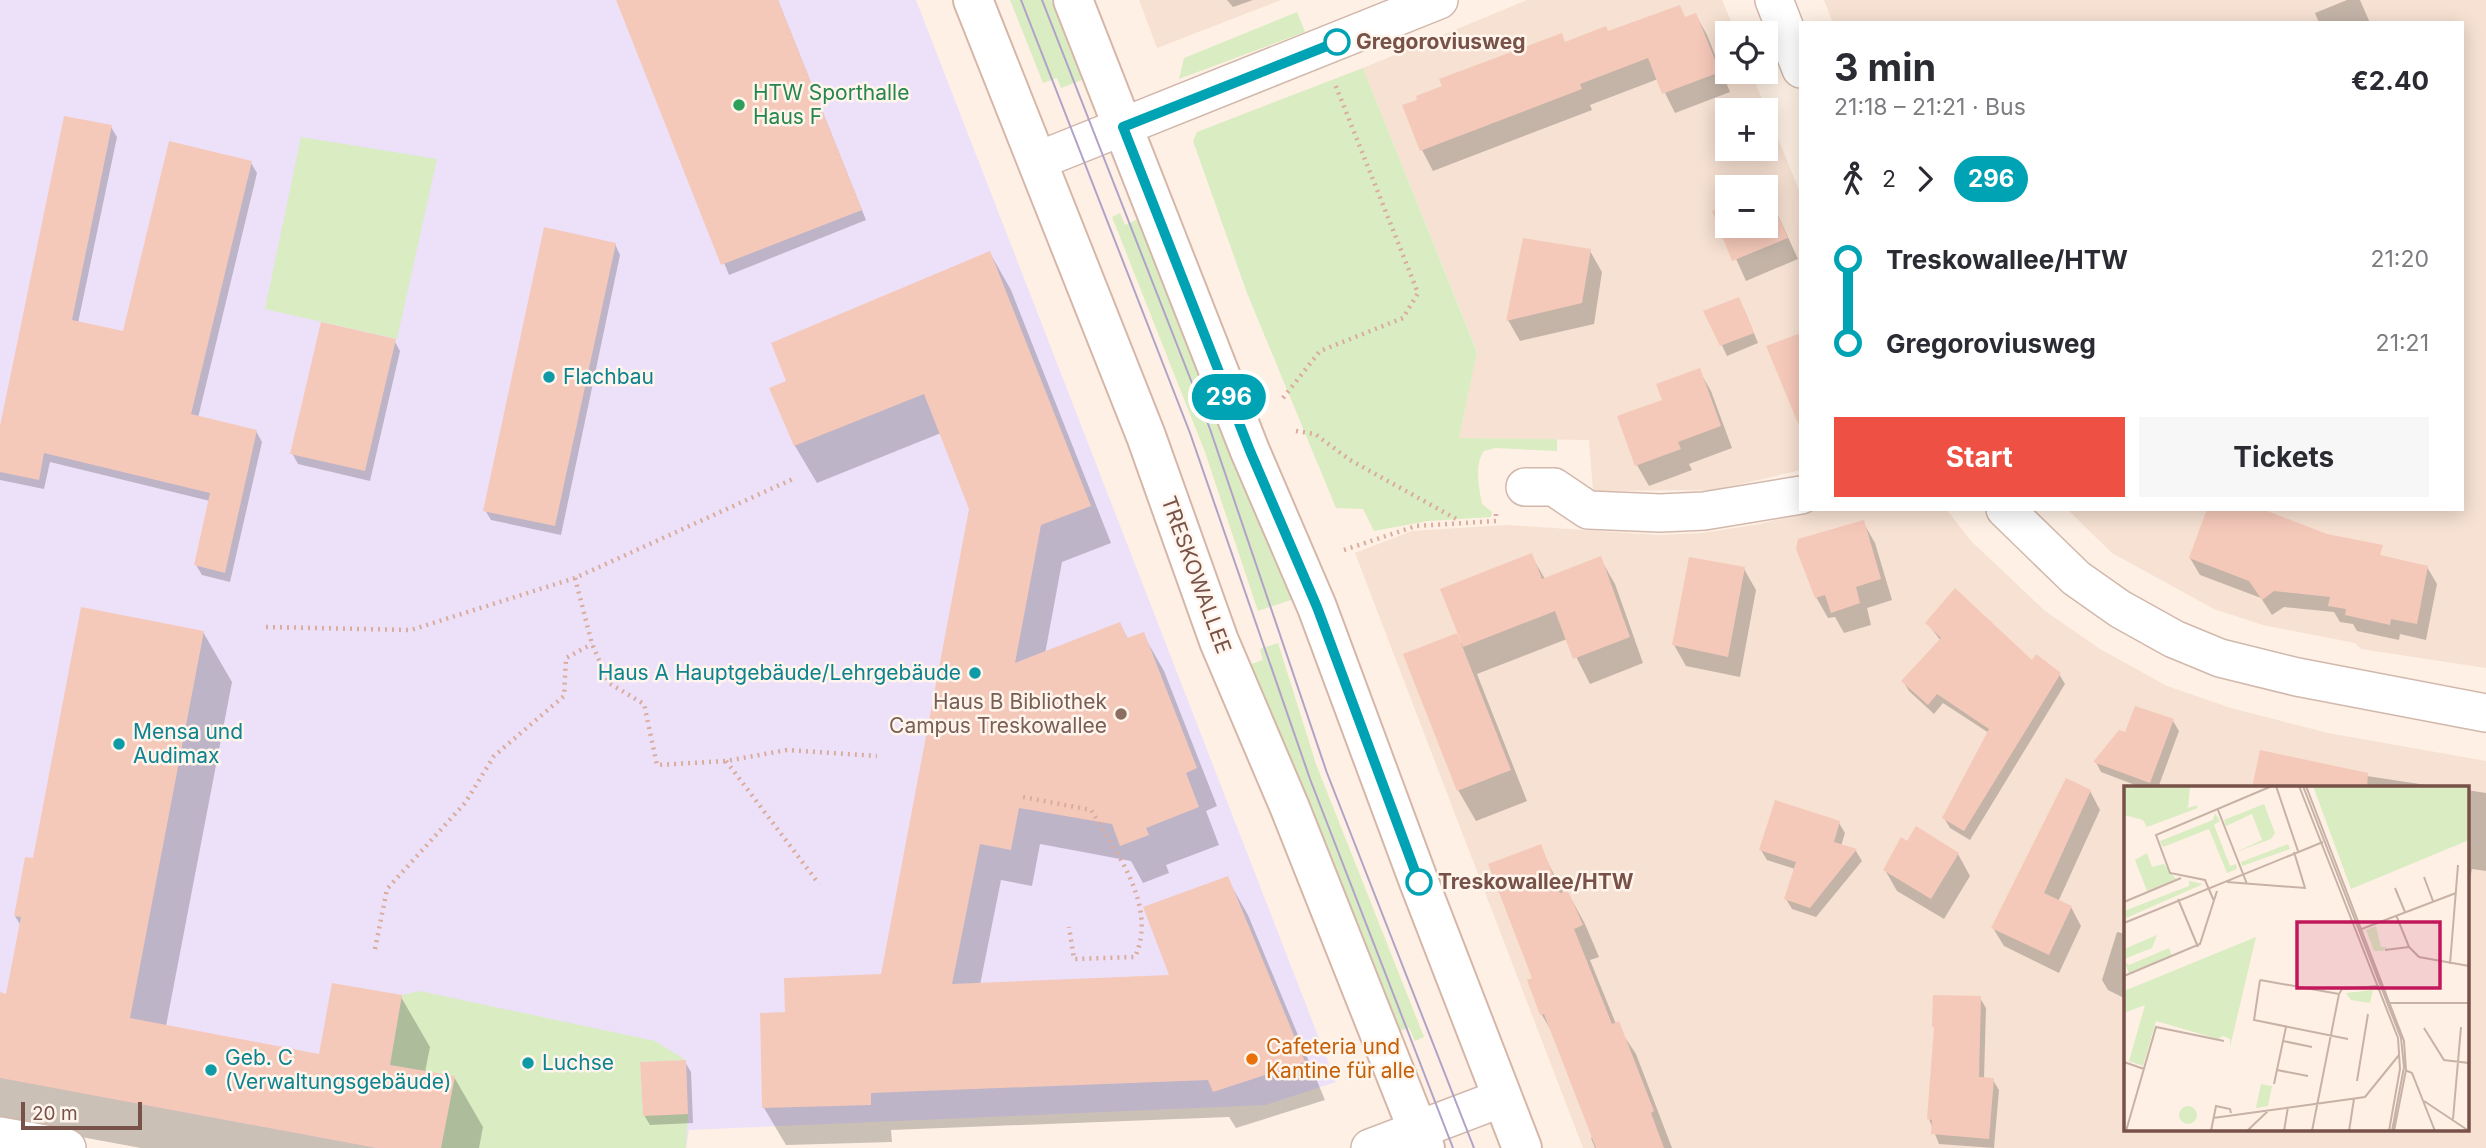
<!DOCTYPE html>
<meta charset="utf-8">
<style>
:root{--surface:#fff;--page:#f7f7f7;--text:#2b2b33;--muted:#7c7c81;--accent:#ee5143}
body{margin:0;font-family:Inter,sans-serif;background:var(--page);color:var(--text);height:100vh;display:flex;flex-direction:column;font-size:26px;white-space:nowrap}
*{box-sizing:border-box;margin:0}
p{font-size:23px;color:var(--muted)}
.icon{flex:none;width:38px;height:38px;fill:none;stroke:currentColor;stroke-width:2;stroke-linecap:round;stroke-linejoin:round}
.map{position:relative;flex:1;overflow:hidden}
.side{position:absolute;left:1799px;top:21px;width:665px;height:490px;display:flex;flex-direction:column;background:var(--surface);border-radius:0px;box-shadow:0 4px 18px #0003}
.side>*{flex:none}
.badge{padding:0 14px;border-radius:23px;font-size:24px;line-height:46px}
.tools{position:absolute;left:1715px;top:21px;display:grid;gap:14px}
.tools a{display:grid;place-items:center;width:63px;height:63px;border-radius:0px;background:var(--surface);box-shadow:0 4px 18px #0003;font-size:35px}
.scale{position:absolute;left:21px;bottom:18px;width:121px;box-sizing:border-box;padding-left:7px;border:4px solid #785248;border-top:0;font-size:19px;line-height:24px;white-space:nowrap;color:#785248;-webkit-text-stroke:5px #fff5ec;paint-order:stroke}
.map>.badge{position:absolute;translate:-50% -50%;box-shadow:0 0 0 4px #fff}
.legs{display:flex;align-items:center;gap:10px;height:77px;padding:0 35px;font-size:23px}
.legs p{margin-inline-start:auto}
.summary{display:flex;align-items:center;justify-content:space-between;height:119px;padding:0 35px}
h1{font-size:38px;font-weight:700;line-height:52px}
.cta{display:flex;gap:14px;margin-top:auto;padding:14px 35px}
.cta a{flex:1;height:80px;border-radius:0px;background:var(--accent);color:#fff;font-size:28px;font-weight:700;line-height:80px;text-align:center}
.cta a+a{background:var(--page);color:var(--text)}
ul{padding:0 35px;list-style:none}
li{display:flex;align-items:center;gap:24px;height:84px;font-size:26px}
li i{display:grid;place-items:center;width:10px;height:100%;margin:0 9px;background:currentColor}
li i::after{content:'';width:18px;height:18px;margin:-9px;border:5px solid;border-radius:50%;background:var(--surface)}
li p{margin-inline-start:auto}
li:first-child i{background:linear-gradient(#0000 50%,currentColor 0)}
li:last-child i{background:linear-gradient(currentColor 50%,#0000 0)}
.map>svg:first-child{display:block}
</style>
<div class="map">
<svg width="2486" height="1148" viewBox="0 0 2486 1148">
<rect width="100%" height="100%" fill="#fef0e4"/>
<path fill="#f6e1d2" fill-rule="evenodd" d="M1139,0H1281L1157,48Z
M1527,0H1722L1736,33H1727V72H1751L1801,195V470L1715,490L1593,491L1589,440L1459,438L1477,351L1363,68ZM1727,110H1766V149H1727ZM1727,187H1766V226H1727Z
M1824,0H2486V668L2361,649L2355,643L2263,625L2214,609L2112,553L2067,509H2462V23H1833Z
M1817,509H1946L1971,541L2045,611L2100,649L2167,686L2231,708L2328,733L2486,761V1148H1583L1355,553L1412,531L1507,525L1659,535L1703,533L1760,524ZM2126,788H2467V1129H2126Z"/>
<path fill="#ede1fa" d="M0,0H916L1336,1082L1265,1105L689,1130L686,1148H376L0,1078Z"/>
<path fill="#d9ecc2" d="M1010,0H1051L1082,80L1061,88L1057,78L1043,83Z
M1297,12L1305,32L1179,79L1184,58Z
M1363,68L1477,352L1459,438L1557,439V451L1495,448L1484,451C1474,464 1479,488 1482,504L1492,512L1491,517L1428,521L1374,531L1363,509L1336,508L1247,293L1193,141L1197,132Z
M301,137L437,159L397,339L265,309Z
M1120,213L1125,225L1138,219L1294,599L1258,611L1205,452L1112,217Z
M1278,643L1316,764L1424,1037L1415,1041L1409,1028L1396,1032L1248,665L1263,660L1260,649Z
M420,991L655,1041L686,1060L640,1062L643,1115L688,1114L686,1148H441L455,1076L390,1065L402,995Z"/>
<path fill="#0003" d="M618,0H778L866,220L729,275Z
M1227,0H1253L1233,7Z
M2347,0H2360L2370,23H2319L2315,13Z
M1696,15L1707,35L1730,92L1675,113L1658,79L1590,105L1592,110L1433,171L1422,150L1405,106L1561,35L1566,44Z
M111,127L117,137L78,323L125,333L251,163L257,173L198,418L256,431L262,442L230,582L202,575L196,565L210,501L50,462L44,489L0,480V435Z
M1767,191L1798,259L1746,281L1715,212L1727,207V226H1766Z
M615,244L620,255L561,535L491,520L485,510Z
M1590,251L1602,272L1594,324L1520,341L1508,320Z
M990,253L1011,290L1111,543L1062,562L1045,654L1120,624L1128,639L1143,634L1164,671L1217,806L1206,811L1219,845L1166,865L1169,873L1143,883L1131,861L1040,844L1032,886L1001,880L980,985L1172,976L1227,878L1248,915L1325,1100L1236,1128L1229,1117L891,1130L892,1142L786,1145L764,1108L787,1014L883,976L971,508L941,433L817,483L795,446L771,389L789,382Z
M1744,309L1758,343L1727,356L1706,312Z
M394,340L400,351L370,481L298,464L292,453Z
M1699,370L1711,391L1732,448L1689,464L1692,470L1649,486L1637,465L1619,417L1664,401Z
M1863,522L1875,543L1892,600L1867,608L1871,625L1844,633L1835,617L1828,618L1816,597Z
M2362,551L2427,567L2437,584L2426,640L2400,634L2399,640L2357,631L2353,624L2340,622L2334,612L2284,607L2272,615L2261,598L2200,575L2190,558Z
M1531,555L1545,579L1600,558L1615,584L1643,663L1590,684L1567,639L1477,674L1527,801L1476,821L1458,790L1461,643Z
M1744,569L1756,590L1740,677L1686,666L1674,645Z
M1927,623L2059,674L2065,684L1970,840L1950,828L1944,818L1989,733L1943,703L1934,714L1909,691L1903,681L1941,641Z
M203,632L232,682L166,1026L320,1056L401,997L430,1047L425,1072L454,1077L483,1127L479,1148H141L0,1122V994L7,996L21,926L15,916L35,860Z
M2173,721L2179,731L2158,788H2143L2101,772L2096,762Z
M2347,773L2446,788H2254Z
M2467,790L2486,793V871L2472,869L2470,879H2467Z
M2090,791L2100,810L2058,902L2071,907L2081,926L2059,973L2004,946L1993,928Z
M1839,823L1845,833L1841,846L1856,851L1862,861L1816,917L1792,909L1786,899L1795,869L1767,860L1761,850Z
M1540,847L1564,894L1568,893L1585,924L1599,957L1590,960L1616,1024L1636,1054L1672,1148H1595L1591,1138L1593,1137L1556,1039L1542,1015L1529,981L1534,979Z
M1958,854L1970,876L1944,919L1897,891L1885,870Z
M2117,932L2126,934V999L2108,990L2102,980Z
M1980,998L1986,1008L1984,1079L1993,1080L1999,1090L1994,1148L1939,1144L1929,1119L1936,1031L1933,1026Z
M685,1062L691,1072L693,1123L650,1125L644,1115Z"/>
<path fill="#f5c9ba" d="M616,0H778L862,210L721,265Z
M1680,5L1685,17L1696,13L1720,72L1662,94L1648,58L1580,84L1582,89L1420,151L1402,105L1417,100L1416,96L1442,86L1439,79L1562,33L1565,42L1606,26L1608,31Z
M64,116L112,125L72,320L123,331L169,141L252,161L191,414L257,430L225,573L194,565L210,493L44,453L39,480L0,472V426Z
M1766,189L1788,238L1732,261L1712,211L1727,205V226H1766Z
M544,227L616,243L555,526L483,511Z
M1523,238L1591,249L1582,303L1506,321Z
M990,251L1091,506L1041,525L1015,663L1120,622L1127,638L1144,632L1197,768L1186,773L1199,807L1146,828L1149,835L1120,846L1112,824L1019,808L1011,850L980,844L952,984L1169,975L1143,907L1228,876L1305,1062L1213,1092L1208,1080L871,1093V1105L762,1108L760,1013L785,1012L784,978L881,974L969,509L924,394L794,446L769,388L786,381L771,343Z
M1739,297L1754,333L1720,346L1703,311Z
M321,322L396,339L365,471L290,454Z
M1801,333V428H1800L1766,346Z
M1700,368L1721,426L1678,442L1681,449L1635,466L1617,416L1662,400L1656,384Z
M2207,509H2262L2327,534L2383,545L2380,555L2428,566L2417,624L2391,619L2390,625L2345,615L2346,609L2328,606L2330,597L2274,591L2262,600L2249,581L2189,558Z
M1864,520L1881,579L1856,587L1860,603L1831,613L1825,595L1815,598L1796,549L1798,539Z
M1532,553L1542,579L1601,556L1630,637L1573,659L1555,611L1463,647L1440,589Z
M1689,557L1745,567L1728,657L1672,645Z
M1955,588L2032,660L2036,654L2061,673L1964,831L1942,818L1989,729L1937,694L1928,705L1901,681L1941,638L1925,623Z
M81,607L204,631L130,1018L319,1054L332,983L402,995L390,1065L455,1076L441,1148H376L0,1078V992L6,994L21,917L14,916L25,857L33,858Z
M1457,633L1511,770L1457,791L1403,654Z
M2135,706L2174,719L2150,783L2093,762L2119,730L2125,732Z
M2260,750L2368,773L2367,788H2252Z
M2066,778L2091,790L2044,893L2072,906L2049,955L1991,928Z
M1775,800L1840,821L1834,842L1857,849L1810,908L1784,899L1796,862L1759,850Z
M1916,826L1959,853L1931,899L1883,870L1901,837L1907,841Z
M1541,844L1560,893L1568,891L1583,925L1574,929L1612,1024L1619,1021L1654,1111L1651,1113L1664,1148H1596L1544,1014L1540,1015L1527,980L1532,978L1488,864Z
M1933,995L1981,996L1979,1077L1994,1078L1989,1139L1931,1134L1932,1120L1927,1119L1934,1027H1932Z
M686,1060L688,1114L643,1116L640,1062Z"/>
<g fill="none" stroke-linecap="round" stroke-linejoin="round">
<defs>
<path id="street" d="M1774,0L1801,69
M1037,161L1439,0
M1525,487H1554L1588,510L1660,513L1704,511L1801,495
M2005,509L2076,578L2120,609L2174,639L2220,658L2297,677L2486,713
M0,1136L67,1148
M1370,1148L1502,1098"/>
<path id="secondary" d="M973,0L1146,436L1219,641L1290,808L1425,1148
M1073,0L1250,451L1317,607L1419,882L1522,1148"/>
</defs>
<use href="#street" stroke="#d2b8ac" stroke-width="40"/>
<use href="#secondary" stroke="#d5b7aa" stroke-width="42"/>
<path stroke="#daac9d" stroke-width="4.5" stroke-dasharray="2 5" stroke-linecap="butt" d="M1283,398L1320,351L1403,318L1418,293L1335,84
M1296,431L1315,434L1350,460L1460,521
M1344,550L1416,526L1496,521V513
M575,578L592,644L609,683L644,704L657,765L726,761L787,750L877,756
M266,627L411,630L575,578L795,478
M726,761L819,884
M1023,797L1091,810C1116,852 1158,906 1135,957L1074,959L1069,927
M375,949L387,889L465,803L494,756L564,696L566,658L592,644"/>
<use href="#street" stroke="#fff" stroke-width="37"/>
<use href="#secondary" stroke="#fff" stroke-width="38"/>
<path stroke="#b1a2c8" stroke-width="2" d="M1021,0L1190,433L1310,779L1453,1148
M1042,0L1210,429L1327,773L1474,1148"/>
</g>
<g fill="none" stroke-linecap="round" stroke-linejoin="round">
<defs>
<path id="line-1" d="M1337,42L1123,127L1250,451L1317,607L1419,882"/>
</defs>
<use href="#line-1" stroke="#fff" stroke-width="16"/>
<use href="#line-1" stroke="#00a3b4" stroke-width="10"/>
</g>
<g fill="#fff" stroke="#00a3b4" stroke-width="3.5">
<circle cx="1337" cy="42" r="12"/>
<circle cx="1419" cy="882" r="12"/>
</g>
<circle fill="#2e9e5b" stroke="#fff5ec" stroke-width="2.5" cx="739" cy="105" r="7"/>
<g fill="#0f9aa8" stroke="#fff5ec" stroke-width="2.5">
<circle cx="549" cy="377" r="7"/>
<circle cx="975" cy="673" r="7"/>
<circle cx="119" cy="744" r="7"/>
<circle cx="528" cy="1063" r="7"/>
<circle cx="211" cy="1070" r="7"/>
</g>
<circle fill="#8d6e63" stroke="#fff5ec" stroke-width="2.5" cx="1121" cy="714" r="7"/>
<circle fill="#e8710a" stroke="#fff5ec" stroke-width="2.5" cx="1252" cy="1059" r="7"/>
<g text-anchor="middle" stroke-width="5" stroke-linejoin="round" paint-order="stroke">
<g font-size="21" font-weight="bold" fill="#785248" stroke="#fff5ec" text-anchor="start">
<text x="1356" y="49">Gregoroviusweg</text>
<text x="1438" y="889">Treskowallee/HTW</text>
</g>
<g font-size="21" fill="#27864d" stroke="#fff5ec" text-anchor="start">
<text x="753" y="100">HTW Sporthalle<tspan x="753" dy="24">Haus F</tspan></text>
</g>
<g font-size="21" fill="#0d838f" stroke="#fff5ec" text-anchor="start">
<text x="563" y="384">Flachbau</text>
<text x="961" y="680" text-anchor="end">Haus A Hauptgebäude/Lehrgebäude</text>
<text x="133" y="739">Mensa und<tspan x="133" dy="24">Audimax</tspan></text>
<text x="225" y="1065">Geb. C<tspan x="225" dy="24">(Verwaltungsgebäude)</tspan></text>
<text x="542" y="1070">Luchse</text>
</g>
<g font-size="21" fill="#785248" stroke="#fff5ec">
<text transform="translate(1196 575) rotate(70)" y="7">TRESKOWALLEE</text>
</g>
<g font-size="21" fill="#785e54" stroke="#fff5ec" text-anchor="end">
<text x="1107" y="709">Haus B Bibliothek<tspan x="1107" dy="24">Campus Treskowallee</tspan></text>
</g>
<g font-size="21" fill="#c56008" stroke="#fff5ec" text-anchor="start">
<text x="1266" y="1054">Cafeteria und<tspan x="1266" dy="24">Kantine für alle</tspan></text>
</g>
</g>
<g transform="translate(2124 786)">
<rect width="345" height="345" fill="#fef0e4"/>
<path d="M0,0H66L64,22L73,19L74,22L23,41L19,34L0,29ZM189,0H345V54L227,103ZM140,18L151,47L147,53L112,66L138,54L128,28L102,40L100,34ZM91,27L96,35L90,39L106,80L112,78L113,83L103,87L85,43L39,61L36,55L89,34ZM164,58L166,63L118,80L117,76ZM23,67L28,81L40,78L52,93L23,105L11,74ZM65,95L79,98L0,133V125L65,100ZM252,140L257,161H263L259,165H250L242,144ZM33,149L28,162L0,173V163ZM132,151L106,261V253L99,250L94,253L32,235L19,280L5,275L21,219L0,227V205ZM45,162L48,170L5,187L0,175L5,179ZM249,204L246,217L227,214L222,207ZM137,298L148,300L144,320L132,322ZM55 329a9 9 0 1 1 18 0a9 9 0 1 1-18 0Z" fill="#d9ecc2"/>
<path fill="none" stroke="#c8b1a6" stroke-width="2" d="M152,0L174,65M175,0L274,252L276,283L265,345M179,0L277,252L280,281L268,345M182,0L280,255L282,284L270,345M94,24L123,98M300,91L309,115M103,96L181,102L170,66M271,102L281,126M54,113L74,161M90,115L81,94L46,87L32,49L148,0M0,116L57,92M272,129L285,161L295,171L345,180M0,137L199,56M235,144L332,107M261,164L285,161M326,178L334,79M0,190L76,158L93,105M136,194L130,234L224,253M136,194L215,208M266,217H345M300,242L320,274L345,277M159,255L188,261M0,276L20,283M153,284L184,290M281,284L288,287L311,345M233,295L244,228M150,298L162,241M300,315L345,345M89,332L241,311L275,269M329,333L337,241M2,345L32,241L100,255M87,345L92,320L106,323L107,327M123,345L145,324M160,345L164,321M188,345L215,208L218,203L255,200M225,345L230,313"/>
<path fill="#c2185b" fill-opacity="0.15" stroke="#c2185b" stroke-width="3.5" d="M173,136H316V202H173Z"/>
<rect width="345" height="345" fill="none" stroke="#785248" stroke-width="3.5"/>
</g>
</svg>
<div class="tools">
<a><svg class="icon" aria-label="locate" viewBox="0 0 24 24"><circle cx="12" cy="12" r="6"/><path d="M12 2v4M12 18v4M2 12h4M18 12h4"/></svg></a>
<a>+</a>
<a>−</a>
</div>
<div class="scale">20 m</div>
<b class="badge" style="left:1229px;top:397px;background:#00a3b4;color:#fff">296</b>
<section class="side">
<div class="summary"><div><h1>3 min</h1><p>21:18 – 21:21 · Bus</p></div><b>€2.40</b></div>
<div class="legs"><svg class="icon" aria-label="walk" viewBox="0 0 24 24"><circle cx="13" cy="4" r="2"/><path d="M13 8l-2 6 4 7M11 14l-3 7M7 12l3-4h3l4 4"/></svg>2<svg class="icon" aria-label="forward" viewBox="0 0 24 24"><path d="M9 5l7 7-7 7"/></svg><b class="badge" style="background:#00a3b4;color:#fff">296</b></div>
<ul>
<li><i style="color:#00a3b4"></i><b>Treskowallee/HTW</b><p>21:20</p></li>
<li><i style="color:#00a3b4"></i><b>Gregoroviusweg</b><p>21:21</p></li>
</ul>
<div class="cta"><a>Start</a><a>Tickets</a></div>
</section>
</div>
